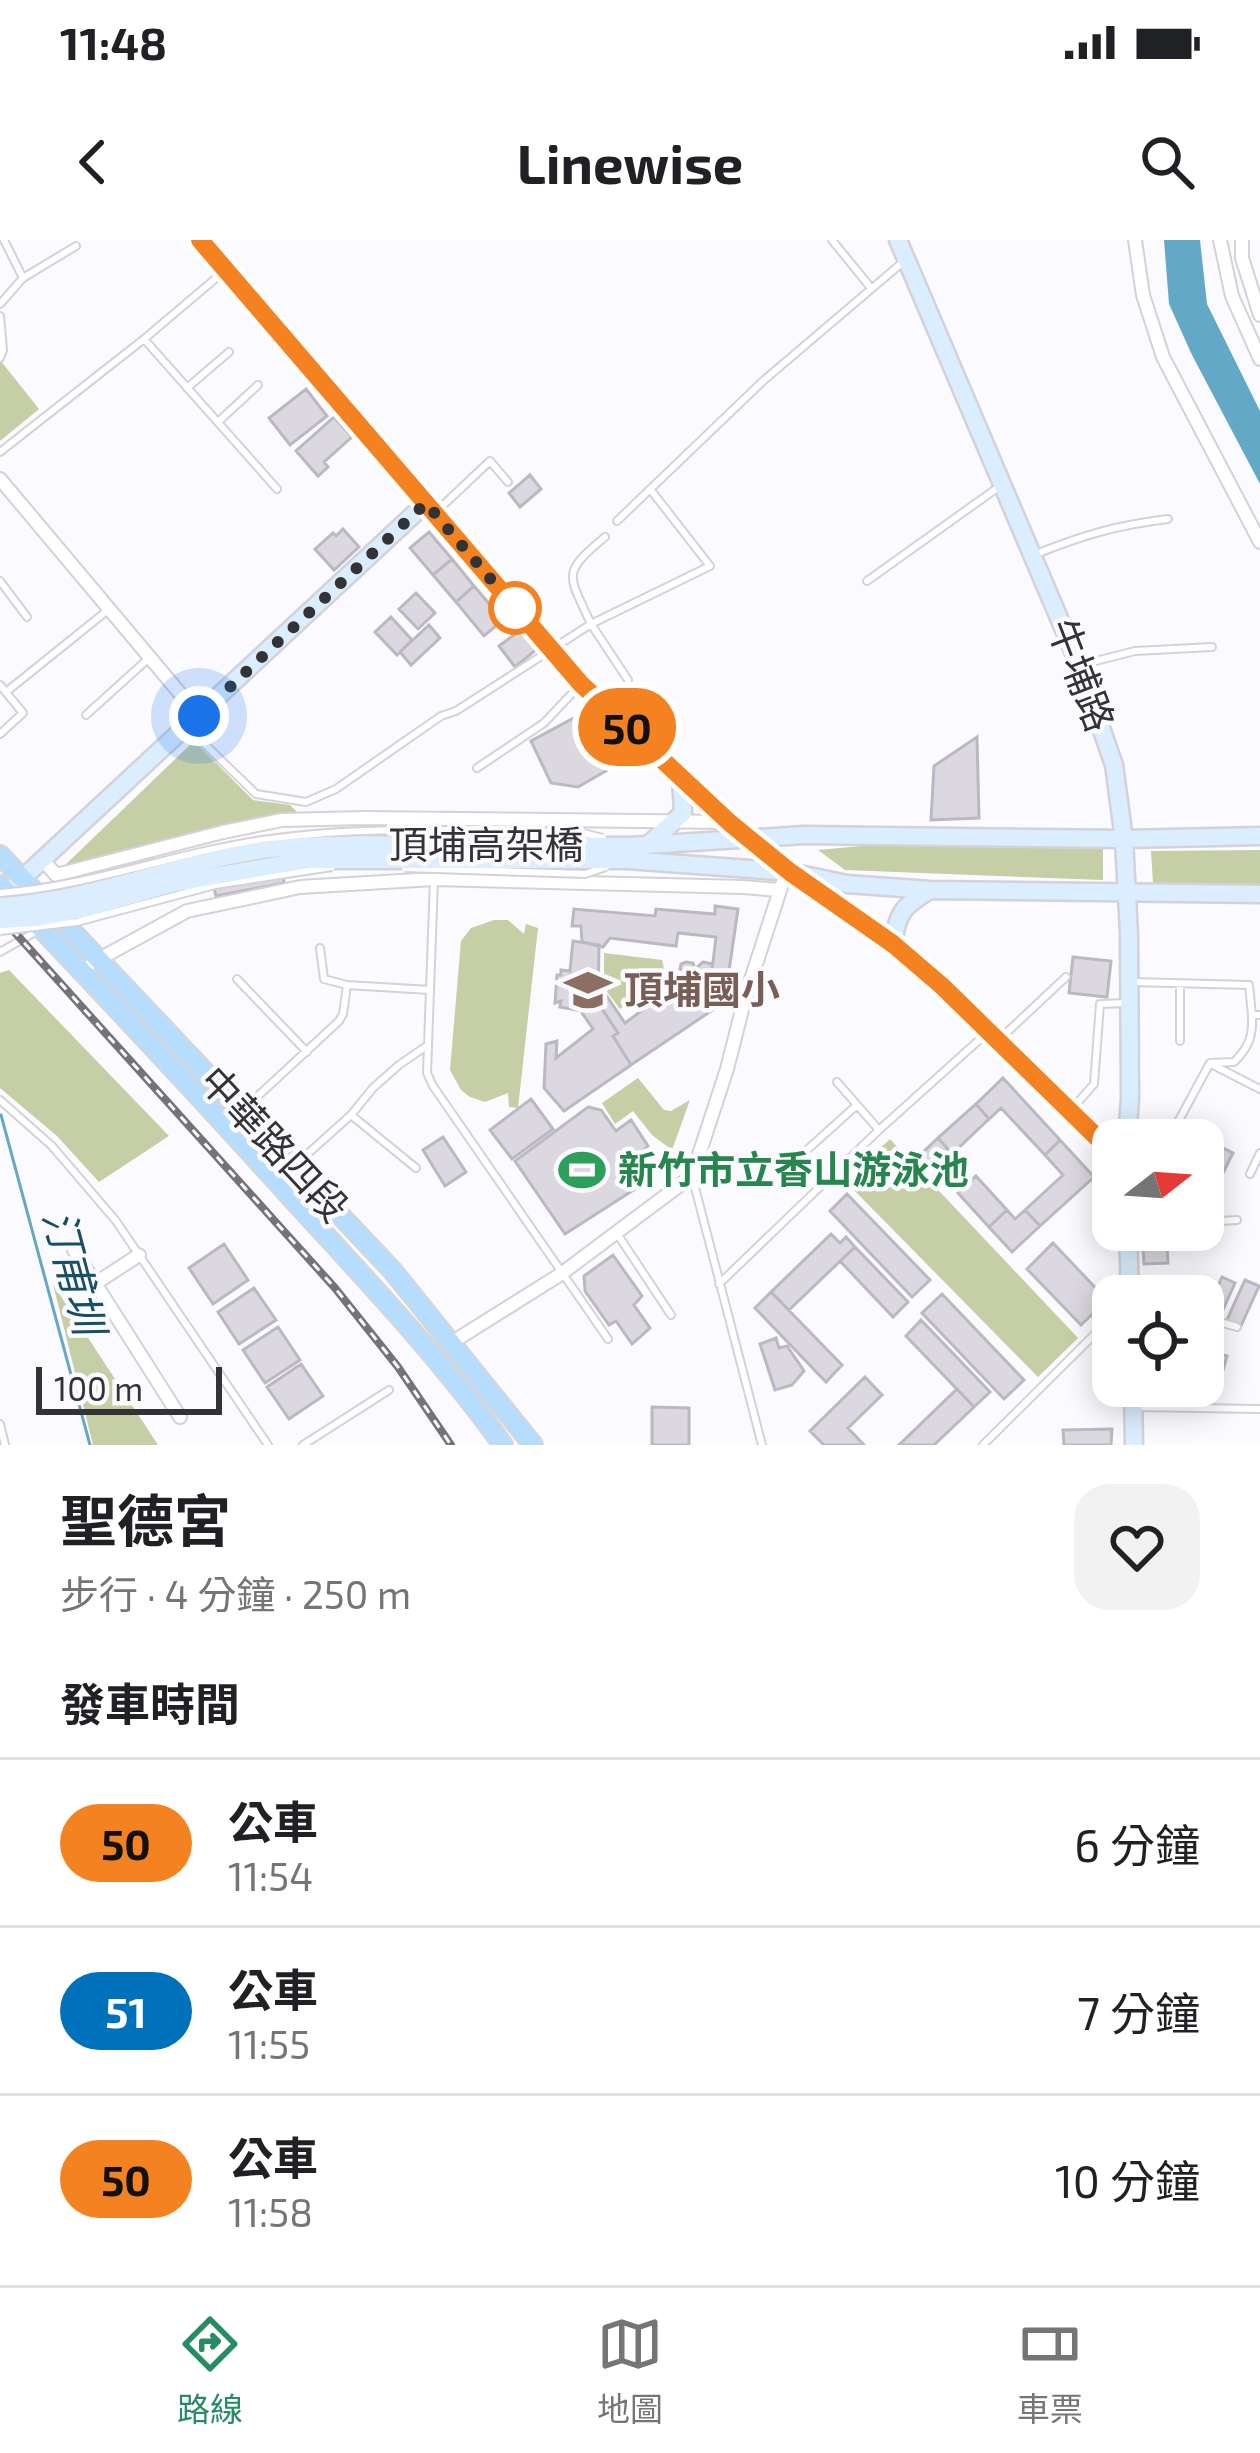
<!DOCTYPE html>
<html lang="zh-TW">
<meta charset="utf-8">
<style>
:root{--surface:#fff;--page:#f2f2f2;--text:#202124;--muted:#757577;--line:#e0e0e0;--accent:#278b65}
body{margin:0;font-family:"Exo 2","Noto Sans TC",sans-serif;background:var(--page);color:var(--text);height:100vh;display:flex;flex-direction:column;font-size:45px;white-space:nowrap}
*{box-sizing:border-box;margin:0}
p{font-size:39px;color:var(--muted)}
.icon{flex:none;width:66px;height:66px;fill:none;stroke:currentColor;stroke-width:2;stroke-linecap:round;stroke-linejoin:round}
.map{position:relative;height:1205px;overflow:hidden}
.sheet{display:flex;flex-direction:column;background:var(--surface);flex:1}
.sheet>*{flex:none}
.badge{padding:0 24px;border-radius:39px;font-size:42px;line-height:78px}
.needle{width:78px;rotate:73deg}
.tools{position:absolute;left:1092px;top:879px;display:grid;gap:24px}
.tools a{display:grid;place-items:center;width:132px;height:132px;border-radius:24px;background:var(--surface);box-shadow:0 6px 30px #0003;font-size:60px}
.scale{position:absolute;left:36px;bottom:30px;width:186px;box-sizing:border-box;padding-left:12px;border:6px solid #333235;border-top:0;font-size:33px;line-height:42px;white-space:nowrap;color:#333235;-webkit-text-stroke:9px #fbfaff;paint-order:stroke}
.you{position:absolute;width:60px;height:60px;margin:-30px;border:9px solid #fff;border-radius:50%;background:#1a73e8;box-shadow:0 0 0 18px #1a73e833}
.map>.badge{position:absolute;translate:-50% -50%;box-shadow:0 0 0 6px #fff}
h2{padding:0 60px;font-size:45px;line-height:108px}
.round{display:grid;place-items:center;flex:none;width:126px;height:126px;border-radius:36px;background:var(--page)}
.head{display:flex;align-items:center;justify-content:space-between;height:204px;padding:0 60px}
h1{font-size:57px;font-weight:700;line-height:90px}
ul{padding:0;list-style:none}
li{display:flex;align-items:center;gap:36px;height:168px;padding:0 60px;border-top:3px solid var(--line)}
li div{flex:1}
li b{display:block;font-size:45px}
li em{font-style:normal}
li .badge{min-width:132px;font-weight:700;text-align:center}
.status{display:flex;justify-content:space-between;align-items:center;height:84px;padding:0 60px;background:var(--surface);direction:ltr}
.status svg{height:33px;fill:currentColor}
header{display:flex;justify-content:space-between;align-items:center;height:156px;padding:0 60px;background:var(--surface);font-size:54px;font-weight:700}
.dock{display:flex;justify-content:space-around;align-items:center;height:168px;border-top:3px solid var(--line);background:var(--surface);font-size:33px;color:var(--muted)}
.dock a{display:grid;justify-items:center;gap:6px}
.dock .current{color:var(--accent)}
.map>svg:first-child{display:block}
</style>
<div class="status"><b>11:48</b><svg viewBox="0 0 49 12"><path d="M0 12V9h3v3zM5 12V6h3v6zM10 12V3h3v9zM15 12V0h3v12zM26 1h20v11H26zM47 4h2v5h-2z"/></svg></div>
<header><svg class="icon" aria-label="back" viewBox="0 0 24 24"><path d="M15 5l-7 7 7 7"/></svg>Linewise<svg class="icon" aria-label="search" viewBox="0 0 24 24"><circle cx="10" cy="10" r="6"/><path d="M15 15l6 6"/></svg></header>
<div class="map">
<svg width="1260" height="1205" viewBox="0 0 1260 1205">
<rect width="100%" height="100%" fill="#fbfaff"/>
<path fill="#c5cea5" d="M0,120L39,169L0,201Z
M194,501L253,560L290,565L299,574L194,593L62,628Z
M883,604L1103,609V640L845,630L818,610Z
M1260,610V645L1153,643L1151,611Z
M494,680H508L524,694L526,684L538,688L518,868L509,867L508,853L485,862L470,857L461,850L450,830L461,701L471,688Z
M604,713L662,720L665,733L620,769L604,748Z
M9,730L169,896L99,942L57,896L0,848V733Z
M638,838L664,870L671,871L690,860L672,910L652,895L633,871L615,884L602,863Z
M890,899L1078,1098L1038,1137L845,941Z
M53,1044L158,1205H93Z"/>
<path fill="#63a9c7" d="M1164,0H1200L1207,64L1260,171V244L1192,115L1169,64Z"/>
<g fill="none" stroke-linecap="round" stroke-linejoin="round">
<path stroke="#63a9c7" stroke-width="3" d="M1,875L90,1205"/>
</g>
<path fill="#dbd9df" stroke="#bbb9bf" stroke-width="3" d="M306,149L327,176L290,205L269,178Z
M334,177L352,197L324,222L328,227L318,236L296,211Z
M530,235L541,249L520,267L509,253Z
M343,289L359,307L334,330L315,309L333,293L336,296Z
M429,292L452,319L433,335L410,308Z
M452,319L474,346L456,362L433,335Z
M474,346L503,380L484,396L456,362Z
M416,353L435,373L418,389L399,369Z
M391,377L412,400L397,415L375,392Z
M429,385L440,398L411,425L400,412Z
M522,389L537,409L515,427L499,406Z
M585,472L618,524L578,547L551,543L531,501Z
M977,497L979,578L931,580L934,526Z
M281,617L284,643L216,656L210,631Z
M715,666L738,669L729,731L712,730L716,697L678,693L676,706L610,698L603,707L582,702L581,686H572L574,669L655,676L656,669L715,674Z
M573,701L599,705L598,763L588,761L583,771L560,767L561,761L555,763L557,735H561V730L570,731Z
M1073,717L1111,721L1107,757L1069,753Z
M686,722L693,723L695,729L703,722L712,724V730L729,731L714,769L631,825L613,796L618,793L598,763L599,752L606,755L625,783L659,758L652,748L671,736L677,746L686,740L688,732L680,729L681,724Z
M588,761L598,763L618,793L613,796L631,825L564,871L544,848L546,804L557,801L556,818L593,789L582,773Z
M1003,838L1060,900L1045,915L1001,868L989,879L976,864Z
M531,859L553,889L512,919L490,890Z
M976,864L989,879L952,914L938,898Z
M588,867L601,870L616,891L631,880L648,906L635,918L649,940L565,994L515,921Z
M443,897L466,932L445,946L423,910Z
M938,898L962,925L945,941L920,915Z
M1060,900L1094,937L1040,986L1025,970L1063,935L1045,915Z
M1217,905L1233,913L1216,947L1203,941V934Z
M976,936L1007,970L989,987L958,953Z
M847,954L930,1040L912,1057L830,971Z
M1007,970L1015,979L1025,970L1040,986L1012,1012L989,987Z
M1142,990H1166L1168,1023L1144,1024Z
M831,994L840,1003L846,997L855,1007L789,1070L771,1052Z
M1053,1003L1107,1060L1081,1085L1027,1029Z
M224,1004L248,1040L213,1064L189,1028Z
M855,1007L908,1062L893,1077L840,1021Z
M613,1015L642,1056L634,1065L650,1088L632,1104L616,1081L609,1085L585,1051L584,1036Z
M1222,1037L1235,1043L1221,1074L1208,1069Z
M1245,1040L1259,1046L1240,1088L1226,1082Z
M254,1048L276,1080L239,1104L218,1072Z
M771,1052L842,1125L826,1142L755,1068Z
M942,1054L1024,1140L1004,1159L922,1073Z
M921,1080L990,1152L974,1167L906,1096Z
M278,1087L300,1120L265,1143L243,1110Z
M776,1098L779,1108L787,1106L804,1131L792,1145L775,1150L760,1104Z
M1203,1109L1227,1116L1216,1155L1189,1147L1203,1146Z
M301,1124L323,1156L289,1179L267,1147Z
M865,1137L882,1155L848,1188L864,1205H824L810,1191Z
M957,1149L974,1167L934,1205H899Z
M652,1167L689,1168V1205H652Z
M1112,1189L1111,1205H1064L1063,1190Z"/>
<g fill="none" stroke-linecap="round" stroke-linejoin="round">
<defs>
<path id="lane" d="M832,0L871,48
M23,38L76,6
M0,64L23,38L4,0
M0,76L3,110L0,118
M144,99L277,249
M187,148L229,112
M218,182L258,145
M0,212L144,99L221,34
M437,271L490,221L508,242
M617,281L763,141L903,22
M1036,314C1084,295 1117,285 1168,279
M0,341L27,377
M867,341L1000,246
M1080,425L1135,411L1212,407
M628,440L591,384L710,326L650,249
M0,445L23,473L0,494
M6,452L108,370
M86,475L149,418
M189,489L256,554L306,562L336,549L441,476L456,471L591,384C569,335 560,334 605,297
M477,528L544,483L579,446
M434,639L427,833L433,846L608,1099
M320,708L324,739L347,745L430,750
M0,712L39,690
M237,739L307,812
M1133,742L1249,745L1252,775H1260
M1180,745V801
M1002,797L1066,737
M1210,823L1234,822C1249,807 1253,797 1252,775
M1213,825L1260,849
M837,842L879,890
M0,860L52,906L116,981L268,1205
M245,868L339,781L343,774L347,745
M1071,870L1094,844L1100,764L1127,763
M351,875L416,928
M1163,900L1178,882L1210,823
M808,909L857,865
M666,912L692,936L762,1205
M1250,934L1260,913
M281,941L294,926L351,875L373,848L399,825L425,807
M1203,982L1237,980
M618,995L671,1075
M719,1044L879,890L988,792
M1203,1085L1213,1080L1237,1087
M1137,1167L1260,1169
M1148,1167L1162,1146
M0,1184L5,1205
M303,1205L389,1150
M983,1205L1105,1084H1113"/>
<path id="street" d="M1135,0L1143,55L1163,117L1260,302
M1220,0L1232,56L1260,119
M1242,0V18L1260,75
M0,239L199,476
M43,620L56,635L223,592L282,580L364,578L729,582
M92,723L187,671L300,647L434,639L743,647L778,650
M74,1010L180,1177
M96,1043L139,1015
M451,1103L561,1034L692,936L727,829L745,758L782,644"/>
<path id="secondary" d="M200,0L581,444L730,583L790,632L893,704L942,746L1113,913
M898,0L1079,425L1114,525L1124,599L1129,694L1130,858L1127,900
M649,604L683,573L681,538
M630,606L804,595L1124,599L1260,596
M627,620L790,632L847,644L930,650L1260,654
M12,648L426,263
M893,704C897,673 903,666 930,650
M1128,990L1130,1056
M1133,1146L1134,1205"/>
<path id="primary" d="M0,615L392,1030L533,1205
M0,645C99,749 198,854 294,961C367,1040 440,1118 503,1205"/>
</defs>
<use href="#lane" stroke="#d3d2d8" stroke-width="10"/>
<use href="#street" stroke="#d3d2d8" stroke-width="16"/>
<use href="#secondary" stroke="#d3d2d8" stroke-width="21"/>
<use href="#primary" stroke="#d6d6d7" stroke-width="22"/>
<use href="#lane" stroke="#fff" stroke-width="6"/>
<use href="#street" stroke="#fff" stroke-width="12"/>
<use href="#secondary" stroke="#daeeff" stroke-width="16"/>
<use href="#primary" stroke="#b6dcfe" stroke-width="18"/>
<defs>
<path id="rail" d="M0,676L335,1048L398,1127L451,1205"/>
</defs>
<use href="#rail" stroke="#747377" stroke-width="8"/>
<use href="#rail" stroke="#fbfaff" stroke-width="3" stroke-dasharray="9" stroke-linecap="butt"/>
<defs>
<path id="lane-bridge" d="M405,628L585,634L606,627
M0,653C92,646 179,611 270,599C373,584 480,592 583,593L603,598
M0,691L77,682L215,645L332,627"/>
<path id="secondary-bridge" d="M0,666C93,661 178,621 270,609C322,603 375,604 427,605C494,605 562,606 630,606
M0,680L37,678L83,669L174,643L307,620H627"/>
</defs>
<use href="#lane-bridge" stroke="#d3d2d8" stroke-width="10" stroke-linecap="butt"/>
<use href="#secondary-bridge" stroke="#d3d2d8" stroke-width="21" stroke-linecap="butt"/>
<use href="#lane-bridge" stroke="#fff" stroke-width="6"/>
<use href="#secondary-bridge" stroke="#daeeff" stroke-width="16"/>
</g>
<g fill="none" stroke-linecap="round" stroke-linejoin="round">
<defs>
<path id="line" d="M200,0L581,444L730,583L790,632L893,704L942,746L1113,913"/>
</defs>
<use href="#line" stroke="#fff" stroke-width="27"/>
<use href="#line" stroke="#f58220" stroke-width="18"/>
<path stroke="#333235" stroke-width="12" stroke-dasharray="0 21.6" d="M199,476L426,263L521,375L515,368"/>
</g>
<defs>
<symbol id="school-bare" viewBox="-9 -9 18 18"><path d="M0-5L7-2L0 1L-7-2ZM-4 1L0 2.5L4 1V4Q0 6-4 4Z" fill="#8d6e63" stroke="#fbfaff" stroke-width="2.5" paint-order="stroke"/></symbol>
<symbol id="stadium-bare" viewBox="-9 -9 18 18"><path d="M0-5a6.5 5 0 1 0 0 10a6.5 5 0 1 0 0-10ZM-3.5-1.8h7v3.6h-7Z" fill="#2e9e5b" stroke="#fbfaff" stroke-width="2.5" paint-order="stroke"/></symbol>
</defs>
<g fill-rule="evenodd">
<use href="#school-bare" x="555" y="717" width="66" height="66"/>
<use href="#stadium-bare" x="549" y="897" width="66" height="66"/>
</g>
<circle fill="#fff" stroke="#f58220" stroke-width="6" cx="515" cy="368" r="24"/>
<g text-anchor="middle" stroke-width="9" stroke-linejoin="round" paint-order="stroke">
<g font-size="39" fill="#333235" stroke="#fbfaff">
<text transform="translate(1081 435) rotate(69)" y="14">牛埔路</text>
<text x="486" y="619">頂埔高架橋</text>
<text transform="translate(274 904) rotate(47)" y="14">中華路四段</text>
</g>
<g font-size="39" font-weight="bold" fill="#785e54" stroke="#fbfaff" text-anchor="start">
<text x="624" y="764">頂埔國小</text>
</g>
<g font-size="39" font-weight="bold" fill="#27864d" stroke="#fbfaff" text-anchor="start">
<text x="618" y="944">新竹市立香山游泳池</text>
</g>
<g font-size="42" font-style="italic" fill="#165065" stroke="#fbfaff">
<text transform="translate(74 1032) rotate(75)" y="15">汀甫圳</text>
</g>
</g>
</svg>
<div class="tools">
<a><svg class="needle" viewBox="-14 -14 28 28"><path d="M0-13l5 13h-10z" fill="#e53935"/><path d="M0 13l5-13h-10z" fill="#757577"/></svg></a>
<a><svg class="icon" aria-label="locate" viewBox="0 0 24 24"><circle cx="12" cy="12" r="6"/><path d="M12 2v4M12 18v4M2 12h4M18 12h4"/></svg></a>
</div>
<div class="scale">100 m</div>
<div class="you" style="left:199px;top:476px"></div>
<b class="badge" style="left:627px;top:487px;background:#f58220;color:#111">50</b>
</div>
<section class="sheet">
<div class="head"><div><h1>聖德宮</h1><p>步行 · 4 分鐘 · 250 m</p></div><a class="round"><svg class="icon" aria-label="heart" viewBox="0 0 24 24"><path d="M12 20l-8-8c-3-5 5-10 8-4 3-6 11-1 8 4z"/></svg></a></div>
<h2>發車時間</h2>
<ul>
<li><span class="badge" style="background:#f58220;color:#111">50</span><div><b>公車</b><p>11:54</p></div><em>6 分鐘</em></li>
<li><span class="badge" style="background:#0072bc;color:#fff">51</span><div><b>公車</b><p>11:55</p></div><em>7 分鐘</em></li>
<li><span class="badge" style="background:#f58220;color:#111">50</span><div><b>公車</b><p>11:58</p></div><em>10 分鐘</em></li>
</ul>
</section>
<nav class="dock">
<a class="current"><svg class="icon" aria-label="directions" viewBox="0 0 24 24"><path d="M12 3l9 9-9 9-9-9zM9 14v-3h6M13 9l2 2-2 2"/></svg>路線</a>
<a><svg class="icon" aria-label="map" viewBox="0 0 24 24"><path d="M3 6l6-2 6 2 6-2v14l-6 2-6-2-6 2zM9 4v14M15 6v14"/></svg>地圖</a>
<a><svg class="icon" aria-label="tickets" viewBox="0 0 24 24"><path d="M3 7h18v10H3zM15 7v10"/></svg>車票</a>
</nav>
